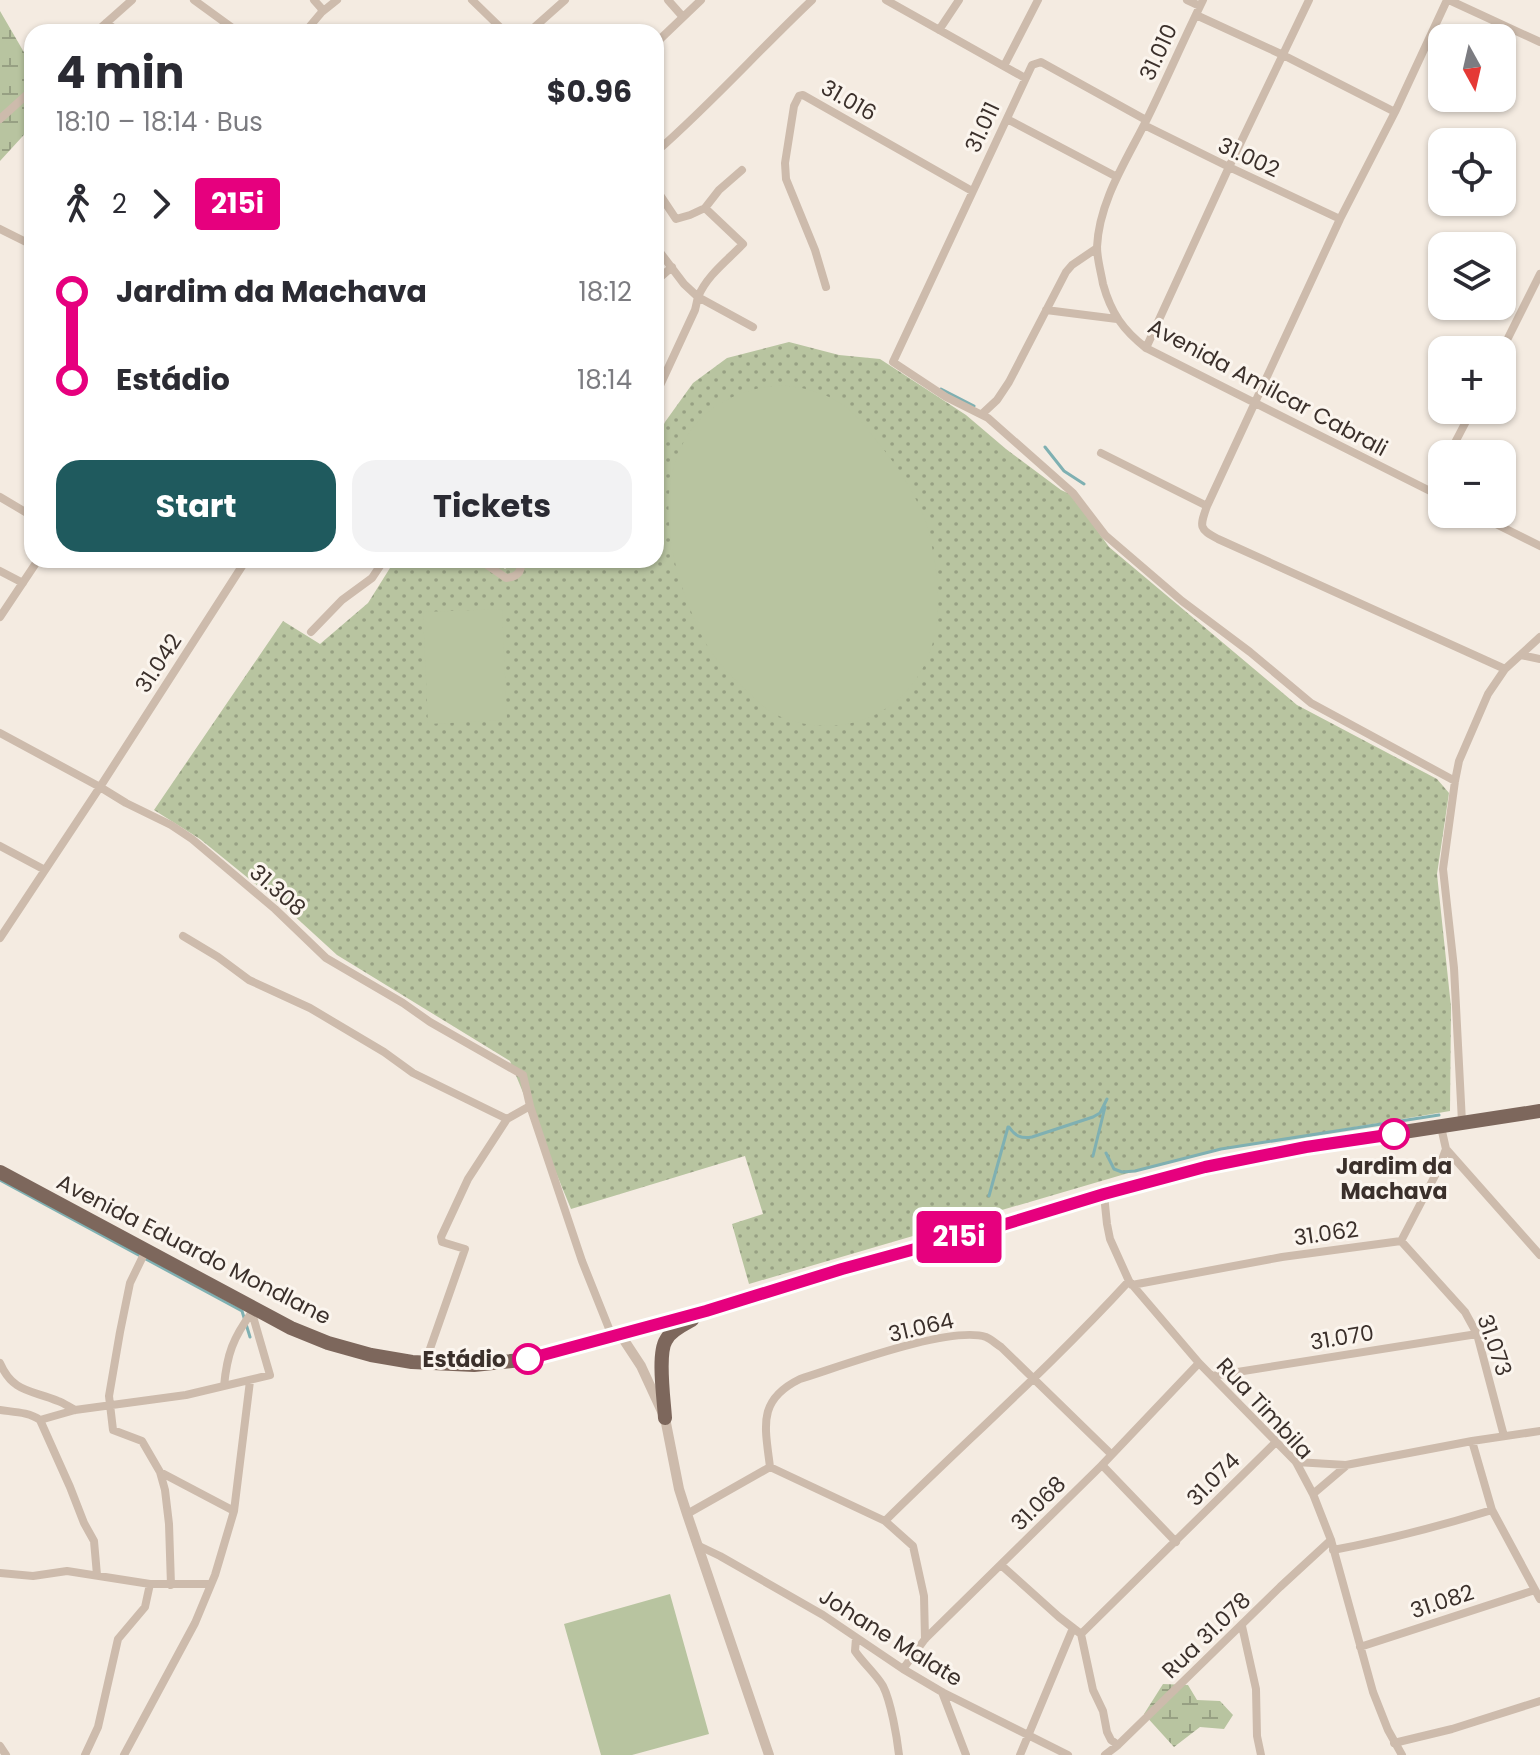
<!DOCTYPE html>
<meta charset="utf-8">
<style>
:root{--surface:#fff;--page:#f2f2f3;--text:#2b2b33;--muted:#7c7c81;--accent:#1f5a5e}
body{margin:0;font-family:Poppins,sans-serif;background:var(--page);color:var(--text);height:100vh;display:flex;flex-direction:column;font-size:30px;white-space:nowrap}
*{box-sizing:border-box;margin:0}
p{font-size:26px;color:var(--muted)}
.icon{flex:none;width:44px;height:44px;fill:none;stroke:currentColor;stroke-width:2;stroke-linecap:round;stroke-linejoin:round}
.map{position:relative;flex:1;overflow:hidden}
.drawer{position:absolute;left:24px;top:24px;width:640px;height:544px;display:flex;flex-direction:column;background:var(--surface);border-radius:24px;box-shadow:0 2px 6px #0004}
.drawer>*{flex:none}
.badge{padding:0 16px;border-radius:6px;font-size:28px;line-height:52px}
.needle{width:52px;rotate:172deg}
.tools{position:absolute;left:1428px;top:24px;display:grid;gap:16px}
.tools a{display:grid;place-items:center;width:88px;height:88px;border-radius:16px;background:var(--surface);box-shadow:0 2px 6px #0004;font-size:40px}
.map>.badge{position:absolute;translate:-50% -50%;box-shadow:0 0 0 4px #fff}
.legs{display:flex;align-items:center;gap:12px;height:88px;padding:0 32px;font-size:26px}
.legs p{margin-inline-start:auto}
.summary{display:flex;align-items:center;justify-content:space-between;height:136px;padding:0 32px}
h1{font-size:44px;font-weight:700;line-height:60px}
.cta{display:flex;gap:16px;margin-top:auto;padding:16px 32px}
.cta a{flex:1;height:92px;border-radius:24px;background:var(--accent);color:#fff;font-size:32px;font-weight:700;line-height:92px;text-align:center}
.cta a+a{background:var(--page);color:var(--text)}
ul{padding:0 32px;list-style:none}
li{display:flex;align-items:center;gap:28px;height:88px;font-size:30px}
li i{display:grid;place-items:center;width:12px;height:100%;margin:0 10px;background:currentColor}
li i::after{content:'';width:20px;height:20px;margin:-10px;border:6px solid;border-radius:50%;background:var(--surface)}
li p{margin-inline-start:auto}
li:first-child i{background:linear-gradient(#0000 50%,currentColor 0)}
li:last-child i{background:linear-gradient(currentColor 50%,#0000 0)}
.map>svg:first-child{display:block}
</style>
<div class="map">
<svg width="1540" height="1755" viewBox="0 0 1540 1755">
<defs>
<pattern id="grass-dots" width="8" height="8" patternUnits="userSpaceOnUse" patternTransform="scale(2)"><rect width="8" height="8" fill="#b8c4a0"/><path d="M2 2h.1M6 6h.1" fill="none" stroke="#97a083" stroke-width="1.8" stroke-linecap="round"/></pattern>
<pattern id="wetland-marsh" width="20" height="14" patternUnits="userSpaceOnUse" patternTransform="scale(2)"><rect width="20" height="14" fill="#b8c4a0"/><path d="M1 5h8M5 5V1M11 12h8M15 12V8" fill="none" stroke="#97a083"/></pattern>
</defs>
<rect width="100%" height="100%" fill="#f4ebe1"/>
<path fill="url(#grass-dots)" d="M789,342L839,355L880,359L966,415L1006,449L1061,490L1072,495L1109,547L1297,705L1437,779L1449,793L1437,874L1451,1007L1450,1111L1223,1149L1149,1167L749,1284L732,1224L763,1214L745,1156L571,1209L510,1061L337,955L290,912L200,839L154,810L283,621L320,644L368,603L395,560H493L505,569L517,560H656V441L665,422L693,383L727,358Z"/>
<path fill="url(#wetland-marsh)" d="M0,11L32,66V126L0,161Z
M1163,1684L1188,1685L1197,1700L1220,1701L1233,1715L1224,1729L1200,1727L1174,1747L1144,1714Z"/>
<path fill="#b8c4a0" d="M780,385C802,387 825,392 843,405C857,415 869,431 880,445C899,468 915,494 926,522C929,531 931,542 933,552C943,602 941,654 905,693C890,709 868,720 847,724C821,728 794,725 771,712C763,707 755,698 748,692C733,678 719,664 708,647C699,632 692,614 686,598C651,505 662,397 780,385Z
M502,609L507,720L428,724L423,612Z
M670,1594L709,1734L632,1755H601L564,1624Z"/>
<g fill="none" stroke-linecap="round" stroke-linejoin="round">
<path stroke="#7fb0b2" stroke-width="3" d="M941,389L974,406
M1045,447L1064,471L1084,484
M1009,1127C1015,1136 1021,1139 1032,1137L1093,1117L1100,1113L1107,1099
M1106,1153L1114,1169L1122,1172L1135,1171L1221,1149L1439,1115
M1093,1156L1105,1107
M0,1180L242,1311L250,1337
M989,1196L1008,1127"/>
<path stroke="#cdbbac" stroke-width="8" d="M194,0L238,32
M472,0L505,32
M668,0L683,17
M886,0L1025,78
M1187,0L1200,6
M1203,0C1184,39 1167,78 1148,117C1128,158 1099,200 1097,247C1097,259 1101,272 1103,284C1111,313 1123,330 1146,348L1442,497
M1447,0L1395,112L1340,219L1207,506C1200,526 1198,529 1218,539L1505,669
M1449,0L1540,42
M322,12L337,0
M1196,15L1283,55L1395,112
M106,23L120,32
M939,30L959,0
M96,32L132,0
M305,32L321,13L322,9L314,0
M529,32L565,0
M656,43L701,0
M1004,66L1038,0
M0,119L32,90
M1007,119L1117,177
M1146,120L1041,62L1032,65L893,362L946,397L988,418L1073,493L1105,535L1182,601L1250,652L1311,703L1455,781
M1144,125L1229,167L1340,219
M656,152C711,104 759,50 812,0
M656,189L676,219L690,215L705,208L743,244C728,260 707,275 698,297C697,301 696,306 695,310L656,394
M705,208L719,190L742,170
M0,229L32,245
M656,247L684,284L698,297L753,327
M656,281L672,267
M826,287L815,250L786,179L785,163L794,106L799,96L803,95L972,191
M1046,310L1117,319
M1146,348L1229,167L1309,0
M1502,350L1540,274
M982,414L997,400L1009,382L1066,272L1072,265L1097,248
M1101,453L1207,506
M1449,454L1472,410
M1431,491L1442,469
M0,497L32,516
M1476,514L1540,546
M480,560L506,578C517,577 523,572 520,560
M0,571L23,583
M0,617L38,560
M311,632L342,600L372,578L384,560
M1521,655L1540,659
M0,733L100,787L126,803L171,825L192,839L275,909L326,958L403,1003L430,1022L523,1075L530,1106L582,1261L612,1336
M0,846L45,870
M183,936L218,957L249,980L310,1008L384,1052L413,1073L507,1119
M0,938L100,787L246,560
M1462,1122L1454,968L1443,869L1455,781L1459,761L1488,694L1505,669L1540,637
M1446,1149L1540,1255
M1104,1195L1107,1224L1110,1239L1129,1281L1199,1363L1296,1462L1313,1494L1331,1540L1373,1692L1388,1730L1402,1755
M1401,1241L1465,1312L1477,1334L1504,1436
M146,1250L130,1283L120,1332L109,1396L113,1430L142,1441L160,1472L165,1490L169,1524L171,1585
M1132,1285L1282,1257L1401,1241L1439,1168L1446,1149L1441,1127
M0,1363C13,1393 32,1390 58,1401C64,1403 69,1407 75,1410
M425,1363L465,1249L442,1242L441,1237L468,1179L507,1119L530,1106
M1212,1376L1477,1334
M224,1386C227,1354 233,1338 252,1312
M0,1410C13,1412 29,1412 40,1420L70,1487L84,1523L94,1541L97,1575
M40,1420L75,1410L186,1395L270,1375L250,1306
M1472,1441L1492,1510L1540,1599
M1296,1462L1346,1465L1472,1441L1540,1431
M1102,1465L1176,1542
M770,1467C765,1426 757,1400 800,1379C839,1367 950,1325 986,1337C991,1339 996,1344 1001,1347L1111,1454
M770,1467L885,1521L913,1546L924,1596L925,1639
M160,1472L234,1511
M1313,1494L1346,1466
M687,1514L770,1467
M885,1521C966,1441 1052,1365 1129,1281
M697,1545L720,1556L823,1615L903,1669L942,1692L1068,1755
M1333,1550C1387,1540 1440,1526 1492,1510
M1001,1565L1059,1617L1081,1634L1093,1690L1103,1711L1107,1732L1111,1740L1118,1745
M0,1573L33,1576L67,1571L150,1584H211
M1242,1626L1256,1689L1257,1736L1261,1755
M1081,1634L1277,1441
M856,1638L855,1651C863,1663 876,1674 883,1686C891,1702 897,1737 899,1755
M1360,1647L1535,1590
M903,1669L925,1639L1102,1465L1199,1363
M942,1692L966,1755
M1394,1743L1452,1729L1540,1701
M0,1746L6,1755
M85,1755L98,1727L118,1639L145,1607L150,1584
M124,1755L195,1623L215,1575L234,1511L250,1381
M1020,1755L1073,1628
M1105,1755L1118,1745L1280,1587L1331,1540"/>
<path stroke="#cdbbac" stroke-width="10" d="M620,1334L641,1366L665,1418L679,1489L687,1514L769,1755"/>
<path stroke="#7d675c" stroke-width="14" d="M0,1172L291,1328L328,1343L371,1355L412,1362L474,1365L521,1360L550,1354L706,1311L842,1269L1205,1167L1306,1147L1540,1111
M665,1418C664,1400 657,1354 666,1340C671,1330 683,1325 692,1320"/>
</g>
<g fill="none" stroke-linecap="round" stroke-linejoin="round">
<defs>
<path id="line-1" d="M528,1359L706,1311L842,1269L999,1226L1104,1194L1205,1167L1306,1147L1394,1134"/>
</defs>
<use href="#line-1" stroke="#fff" stroke-width="18"/>
<use href="#line-1" stroke="#e6007e" stroke-width="12"/>
</g>
<g fill="#fff" stroke="#e6007e" stroke-width="4">
<circle cx="1394" cy="1134" r="14"/>
<circle cx="528" cy="1359" r="14"/>
</g>
<g text-anchor="middle" stroke-width="6" stroke-linejoin="round" paint-order="stroke">
<g font-size="22" fill="#3b302b" stroke="#fbf5ee">
<text transform="translate(1158 52) rotate(-65)" y="8">31.010</text>
<text transform="translate(849 100) rotate(30)" y="8">31.016</text>
<text transform="translate(982 127) rotate(-65)" y="8">31.011</text>
<text transform="translate(1249 157) rotate(25)" y="8">31.002</text>
<text transform="translate(1268 387) rotate(28)" y="8">Avenida Amilcar Cabrali</text>
<text transform="translate(158 663) rotate(-57)" y="8">31.042</text>
<text transform="translate(278 890) rotate(41)" y="8">31.308</text>
<text transform="translate(1326 1233) rotate(-8)" y="8">31.062</text>
<text transform="translate(194 1249) rotate(27)" y="8">Avenida Eduardo Mondlane</text>
<text transform="translate(921 1327) rotate(-13)" y="8">31.064</text>
<text transform="translate(1342 1337) rotate(-9)" y="8">31.070</text>
<text transform="translate(1495 1345) rotate(71)" y="8">31.073</text>
<text transform="translate(1265 1408) rotate(47)" y="8">Rua Timbila</text>
<text transform="translate(1213 1479) rotate(-45)" y="8">31.074</text>
<text transform="translate(1038 1503) rotate(-45)" y="8">31.068</text>
<text transform="translate(1442 1601) rotate(-18)" y="8">31.082</text>
<text transform="translate(1206 1635) rotate(-44)" y="8">Rua 31.078</text>
<text transform="translate(891 1637) rotate(32)" y="8">Johane Malate</text>
</g>
<g font-size="22" font-weight="bold" fill="#3b302b" stroke="#fbf5ee">
<text x="1394" y="1174">Jardim da<tspan x="1394" dy="25">Machava</tspan></text>
<text x="506" y="1367" text-anchor="end">Estádio</text>
</g>
</g>
</svg>
<div class="tools">
<a><svg class="needle" viewBox="-14 -14 28 28"><path d="M0-13l5 13h-10z" fill="#e53935"/><path d="M0 13l5-13h-10z" fill="#7c7c81"/></svg></a>
<a><svg class="icon" aria-label="locate" viewBox="0 0 24 24"><circle cx="12" cy="12" r="6"/><path d="M12 2v4M12 18v4M2 12h4M18 12h4"/></svg></a>
<a><svg class="icon" aria-label="layers" viewBox="0 0 24 24"><path d="M12 4l9 5-9 5-9-5zM3 14l9 5 9-5"/></svg></a>
<a>+</a>
<a>−</a>
</div>
<b class="badge" style="left:959px;top:1237px;background:#e6007e;color:#fff">215i</b>
<section class="drawer">
<div class="summary"><div><h1>4 min</h1><p>18:10 – 18:14 · Bus</p></div><b>$0.96</b></div>
<div class="legs"><svg class="icon" aria-label="walk" viewBox="0 0 24 24"><circle cx="13" cy="4" r="2"/><path d="M13 8l-2 6 4 7M11 14l-3 7M7 12l3-4h3l4 4"/></svg>2<svg class="icon" aria-label="forward" viewBox="0 0 24 24"><path d="M9 5l7 7-7 7"/></svg><b class="badge" style="background:#e6007e;color:#fff">215i</b></div>
<ul>
<li><i style="color:#e6007e"></i><b>Jardim da Machava</b><p>18:12</p></li>
<li><i style="color:#e6007e"></i><b>Estádio</b><p>18:14</p></li>
</ul>
<div class="cta"><a>Start</a><a>Tickets</a></div>
</section>
</div>
